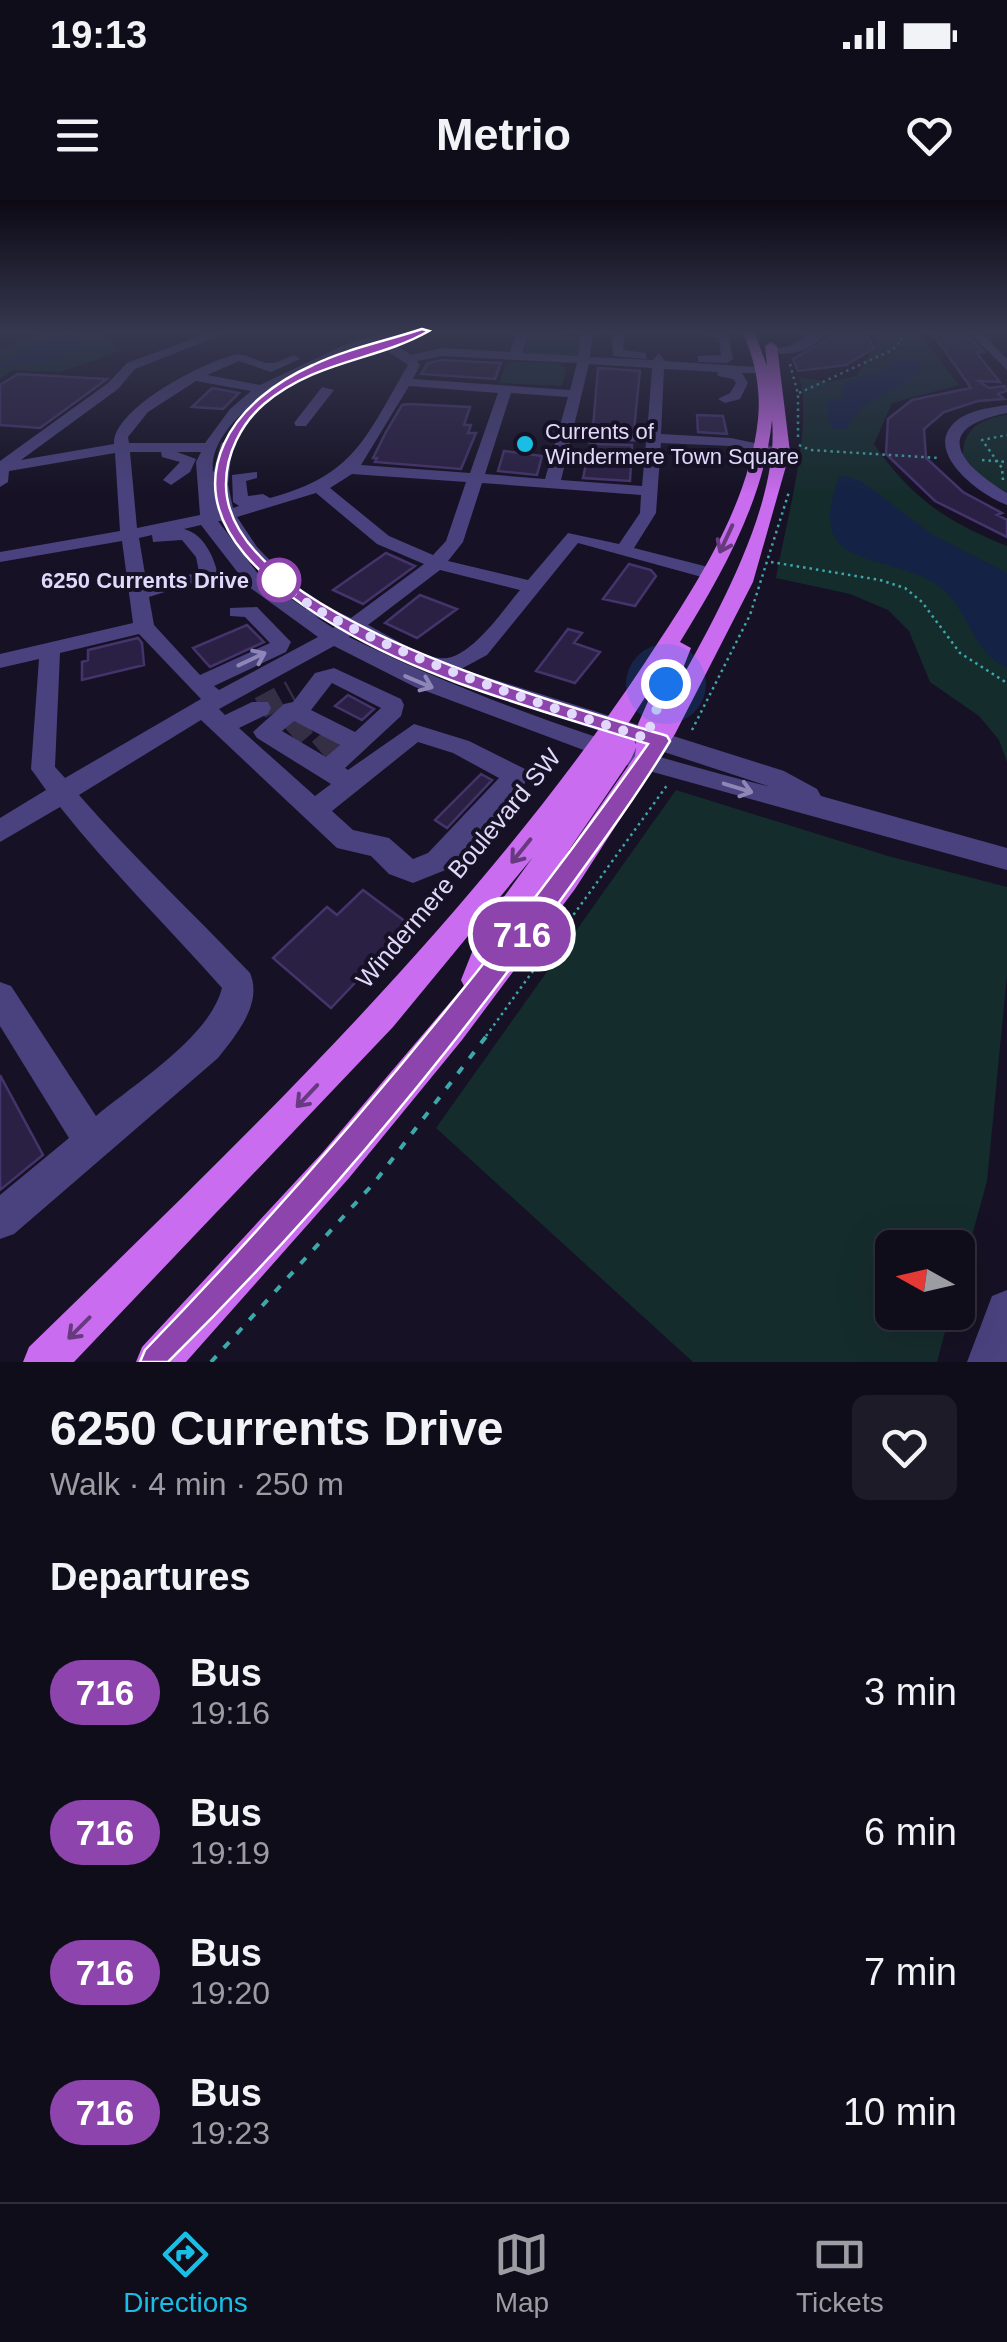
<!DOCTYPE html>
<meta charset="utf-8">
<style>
:root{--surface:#100d1b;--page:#1e1b28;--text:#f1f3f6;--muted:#9c9ca3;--line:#302d3a;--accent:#1abee5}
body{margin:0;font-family:Arial,sans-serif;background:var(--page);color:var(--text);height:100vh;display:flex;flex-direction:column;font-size:38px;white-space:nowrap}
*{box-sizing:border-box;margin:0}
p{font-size:32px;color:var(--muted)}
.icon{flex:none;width:55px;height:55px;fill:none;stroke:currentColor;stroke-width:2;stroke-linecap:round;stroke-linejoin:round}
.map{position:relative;height:1162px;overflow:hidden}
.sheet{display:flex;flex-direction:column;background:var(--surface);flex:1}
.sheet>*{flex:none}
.badge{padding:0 20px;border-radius:32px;font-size:35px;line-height:65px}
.needle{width:65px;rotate:278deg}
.controls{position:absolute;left:875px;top:1030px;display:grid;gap:20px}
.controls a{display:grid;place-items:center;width:100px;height:100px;border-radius:15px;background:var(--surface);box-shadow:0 10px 40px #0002,0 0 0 2px var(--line);font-size:50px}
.you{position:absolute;width:50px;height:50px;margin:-25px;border:8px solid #fff;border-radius:50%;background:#1a73e8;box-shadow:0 0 0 15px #1a73e833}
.map>.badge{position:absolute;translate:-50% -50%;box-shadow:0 0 0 5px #fff}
h2{padding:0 50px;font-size:38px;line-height:90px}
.round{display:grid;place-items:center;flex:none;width:105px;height:105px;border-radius:15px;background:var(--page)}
.overview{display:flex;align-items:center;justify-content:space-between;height:170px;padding:0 50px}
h1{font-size:48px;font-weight:700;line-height:75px}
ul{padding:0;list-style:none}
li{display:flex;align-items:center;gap:30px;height:140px;padding:0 50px}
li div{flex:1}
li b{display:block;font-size:38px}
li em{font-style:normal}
li .badge{min-width:110px;font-weight:700;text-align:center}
.status{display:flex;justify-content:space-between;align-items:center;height:70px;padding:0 50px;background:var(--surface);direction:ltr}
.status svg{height:28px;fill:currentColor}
header{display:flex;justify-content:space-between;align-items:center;height:130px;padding:0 50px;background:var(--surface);font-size:45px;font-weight:700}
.tab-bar{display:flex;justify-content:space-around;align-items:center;height:140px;border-top:2px solid var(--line);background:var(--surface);font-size:28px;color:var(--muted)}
.tab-bar a{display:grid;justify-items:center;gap:5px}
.tab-bar .current{color:var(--accent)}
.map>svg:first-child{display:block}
</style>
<div class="status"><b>19:13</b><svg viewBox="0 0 49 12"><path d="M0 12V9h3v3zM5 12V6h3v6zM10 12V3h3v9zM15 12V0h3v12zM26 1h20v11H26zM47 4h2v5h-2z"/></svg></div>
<header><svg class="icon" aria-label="menu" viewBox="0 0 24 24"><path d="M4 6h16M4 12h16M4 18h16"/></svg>Metrio<svg class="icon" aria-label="heart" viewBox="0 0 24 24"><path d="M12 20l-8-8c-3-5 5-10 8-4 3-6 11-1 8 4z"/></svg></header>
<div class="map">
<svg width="1007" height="1162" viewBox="0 0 1007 1162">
<rect width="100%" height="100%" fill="#161124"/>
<path fill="#152c2d" d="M44,131H100L122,150L61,172L13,170L0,179V150Z
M526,131L578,137L582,139L579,155H519Z
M873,131H918L959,185L892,203L874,244C911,298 947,322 1007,346V562L999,540L979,516L930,482L909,431L888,410L850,394L776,378C785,326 814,224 799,177L829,182L856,176L878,140Z
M512,162L562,163L561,166L566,167L562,186L499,183L506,164Z
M1007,215V293L983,278L963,256C962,229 982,218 1007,215Z
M676,590L888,656L1007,687V775L987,981L958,1087V1048H892V1112L950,1113L937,1162H693L436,928Z"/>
<path fill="#142245" d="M62,135L76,136L84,145L51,160L0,167V162Z
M893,157L921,162L920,172C892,199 874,186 846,229H832L828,217V201L842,197L844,182L888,170Z
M840,275L861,281L933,335L1007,373V468C972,451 970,414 944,390C895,348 799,379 840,275Z"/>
<path fill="#2a2043" stroke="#45346c" stroke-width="2.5" d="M832,131H864L874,148L846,165L798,171L793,159L828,139Z
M931,131H956L973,141L984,152H976L1000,182L979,181L989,188L1005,186L1006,191L998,194L1004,199L978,201L944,212L924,229L926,258L963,292L1002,313L997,315L1007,320V337L935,301L886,254L888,219L912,200L971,188Z
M442,160L459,161L501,163L495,179L421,174L428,163Z
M598,168L640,171L634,230L593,227Z
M18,174L107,179L40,228L0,225V185Z
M212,188L239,193L223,209L192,207Z
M410,204L470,207L464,225H471L468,233H476L461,269L375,262L377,258H373L386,232L402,205Z
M697,215L723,216L727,234L698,232Z
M590,244L632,245L630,281L583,278Z
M504,251L542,256L537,275L498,271Z
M386,353L415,366L363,404L333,390Z
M629,364L651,370L656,376L635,406L603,399Z
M420,395L457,409L417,438L385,423Z
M247,425L264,442L210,467L193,448Z
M568,429L582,433L574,443L600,452L575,483L536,471Z
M138,438L142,443L144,465L82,480V462L88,460V450Z
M348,495L374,509L362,520L335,506Z
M481,574L492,580L447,628L435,620Z
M363,690L410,725L331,808L273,758L327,707L337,715Z
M0,875L43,955L0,990Z"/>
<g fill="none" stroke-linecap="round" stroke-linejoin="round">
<path stroke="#342f44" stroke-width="22" stroke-dasharray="22 11" stroke-linecap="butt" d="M260,508L291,491
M292,536L306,524
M319,550L333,538"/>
<path stroke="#3da7aa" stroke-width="2.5" stroke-dasharray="2.5 4" stroke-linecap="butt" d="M790,164L798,194V240
M799,193L892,150L902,140L891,131
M799,245L810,250L939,258
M982,260L1007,262
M1003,280L1002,268L982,240L1007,235
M771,362L880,380L905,388L922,402L960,453L1007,483
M692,530L750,415L789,292
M486,836L668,584"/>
<path stroke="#3da7aa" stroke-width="4" stroke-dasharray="8 11" stroke-linecap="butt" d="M211,1162L374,983L488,834"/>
<path fill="#4a427e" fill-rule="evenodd" d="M215,131H231L135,169L118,189L21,260L114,244C113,208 204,162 234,155C247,152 259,164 272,163C278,163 288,157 294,155L300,159L271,172L239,161L207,175L260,185L344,145L391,131H410L387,139L411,155L442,148L510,152L517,131H529L522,153L578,156L581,131H593L590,157L653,160L659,153L665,161L757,167V173H742L748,183L740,199L725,203L718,199L730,193L736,183L733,179L718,176L717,172L664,169L661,234L731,238L788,250L781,254L731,246L661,243L656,313L634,348L716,369V377L709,379L578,343L487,455L461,469L784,571L817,589L821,596L1007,648V670L613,561L415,487L334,446L219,509L225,515L252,502H268L271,508L268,514L239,528L315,596L331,584L257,538L253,532L284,504L293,502L315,473L334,468L401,499L404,505L401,516L345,568L348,570L414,524L469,541L525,569L528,576L525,583L448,669L413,683L389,674L371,656L337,648L201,520L79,595C133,657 193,713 250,773C263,804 236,835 218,858L14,1034L0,1039V995L69,938L0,826V782L11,786L96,916C134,884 210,837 222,788C168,727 111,671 60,607L0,642V618L46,590L31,569L39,459L0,468V454L133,423L122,341L0,362V352L120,331L115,253L9,271L8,282L0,287V261L108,183L127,163ZM376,143L408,165C366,236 356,275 270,298L263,294L248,296L246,281L257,278V272L232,275L233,302L239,306L233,308L228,284L233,240L221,243L213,273C209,240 241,213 264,194H275L273,188L321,162ZM442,156L577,163L570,190L413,179L420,165L417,161ZM589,164L652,168L647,234L573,230ZM196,181L251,191L230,209L205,243H129L128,237L148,212ZM409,186L498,193L470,273L361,265ZM511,193L568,197L545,279L485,274ZM571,239L646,242L642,286L561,280ZM130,252H161L162,257L180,262L163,280L171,285L190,272L196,259L177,252H201L196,262L200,315L137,328ZM352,274L466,282L446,341L433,355L389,336L330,288ZM482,283L641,295L640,313L619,344L568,333L528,380L448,361L463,342ZM316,293L377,344L424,364L351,418L322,404H308L306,409L262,379L218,321H221L244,355L272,385H286V377L257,347L237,317ZM201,325L249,387L318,437L219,490L214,486L286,452L291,442L257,407L230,408V416L245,417L270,443L200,475L154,425L149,397L218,375C214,357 204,334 184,329ZM152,335L153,342L182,340L196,357L199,372L147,386L139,338ZM440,370L520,390C503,410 468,463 439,458C420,456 386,434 368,425ZM315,416L337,426L333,428ZM139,434L201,499L65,578L55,567L60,453ZM353,434L453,483L771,587C625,551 484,503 349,437ZM332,483L381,508L355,532L311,510ZM294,521L340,545L326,557L282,531ZM418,542L453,553L499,578L428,653L413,659L389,638L353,630L332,611Z
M612,131H624L623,150L646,153V159L613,156Z
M690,131L728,133L733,159L727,163L698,162V156L721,155L719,138Z
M813,131H825C816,151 785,159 767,150L791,146Z
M968,131H980L1007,159V170Z
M322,187L334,190L306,226H296L294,223Z
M1007,205V213C931,228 958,263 1007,293V305C981,296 923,253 954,223C967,210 989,208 1007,205Z
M1007,1090V1162H967L992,1096Z"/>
<path fill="#ca6cef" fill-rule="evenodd" d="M742,131H754L767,166L765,146L771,142L777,146L790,252L753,382L675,534L575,689L462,840L349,978L186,1162H136L142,1147L323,952L464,786L461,780L482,727L533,657L393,827L74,1162H23L29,1147C249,933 473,720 644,464C692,391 749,308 758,219C761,189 755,159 742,131ZM772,220C780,305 714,420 673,494L691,448L680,442C722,374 764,300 772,220ZM660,474L638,524L636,544L626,527ZM636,548L635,556L550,678L631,559Z"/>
</g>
<defs><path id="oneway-shaft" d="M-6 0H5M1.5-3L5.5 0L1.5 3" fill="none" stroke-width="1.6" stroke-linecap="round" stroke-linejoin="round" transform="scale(2.5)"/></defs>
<g stroke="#673a7f">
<use href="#oneway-shaft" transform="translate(726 339) rotate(115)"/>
<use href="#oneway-shaft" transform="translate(521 651) rotate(129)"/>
<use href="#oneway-shaft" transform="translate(307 896) rotate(133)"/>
<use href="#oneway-shaft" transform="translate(79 1128) rotate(135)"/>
</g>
<g stroke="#8e86b6">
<use href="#oneway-shaft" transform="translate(252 459) rotate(-25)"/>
<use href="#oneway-shaft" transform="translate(419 482) rotate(23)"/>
<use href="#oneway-shaft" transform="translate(738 588) rotate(17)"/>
</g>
<linearGradient id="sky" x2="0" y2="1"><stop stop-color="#0c0914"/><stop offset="0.45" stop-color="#363850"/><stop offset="1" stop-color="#363850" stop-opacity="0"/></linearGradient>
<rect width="1007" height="294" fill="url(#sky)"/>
<path fill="#8e44ad" stroke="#fff" stroke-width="2.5" d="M422,129L429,131C376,161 316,160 264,204C241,224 226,254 226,284C225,417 565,504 667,536L670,541C632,604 587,663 544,723C428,881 302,1030 168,1162H140L145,1150C328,960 496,759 648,544C546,511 435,484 341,429C278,392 186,328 224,244C240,208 277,181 313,165C346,149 386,141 422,129Z"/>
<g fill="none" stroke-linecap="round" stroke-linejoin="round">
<path stroke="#e0d9fb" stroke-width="10" stroke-dasharray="0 18" d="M279,380C308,409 348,426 384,443C470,482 557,509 646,538L666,484"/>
</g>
<circle fill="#1abee5" stroke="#161124" stroke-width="4" cx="525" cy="244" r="10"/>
<circle fill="#fff" stroke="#8e44ad" stroke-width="5" cx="279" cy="380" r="20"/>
<g text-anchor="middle" stroke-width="8" stroke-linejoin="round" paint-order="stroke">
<g font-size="22" fill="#e0d9fb" stroke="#161124" text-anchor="start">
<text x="545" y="239">Currents of<tspan x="545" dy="25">Windermere Town Square</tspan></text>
</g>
<g font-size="22" font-weight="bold" fill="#e0d9fb" stroke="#161124" text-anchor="end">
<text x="249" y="388">6250 Currents Drive</text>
</g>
<g font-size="25" fill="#e0d9fb" stroke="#161124">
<text transform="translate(458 668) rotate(-50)" y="9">Windermere Boulevard SW</text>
</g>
</g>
</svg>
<div class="controls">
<a><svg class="needle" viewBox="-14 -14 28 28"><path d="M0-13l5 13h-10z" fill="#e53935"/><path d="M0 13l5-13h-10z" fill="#9c9ca3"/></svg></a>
</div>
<div class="you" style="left:666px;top:484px"></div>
<b class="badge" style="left:522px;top:734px;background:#8e44ad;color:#fff">716</b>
</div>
<section class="sheet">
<div class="overview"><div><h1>6250 Currents Drive</h1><p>Walk · 4 min · 250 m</p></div><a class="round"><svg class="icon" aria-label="heart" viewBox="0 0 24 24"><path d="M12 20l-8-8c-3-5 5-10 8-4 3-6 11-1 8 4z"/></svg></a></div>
<h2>Departures</h2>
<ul>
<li><span class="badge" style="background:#8e44ad;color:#fff">716</span><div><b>Bus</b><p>19:16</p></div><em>3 min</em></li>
<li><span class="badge" style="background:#8e44ad;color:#fff">716</span><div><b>Bus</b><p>19:19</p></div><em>6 min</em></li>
<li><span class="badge" style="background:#8e44ad;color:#fff">716</span><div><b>Bus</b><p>19:20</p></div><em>7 min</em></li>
<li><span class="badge" style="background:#8e44ad;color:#fff">716</span><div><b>Bus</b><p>19:23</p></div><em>10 min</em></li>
</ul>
</section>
<nav class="tab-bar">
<a class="current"><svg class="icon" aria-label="directions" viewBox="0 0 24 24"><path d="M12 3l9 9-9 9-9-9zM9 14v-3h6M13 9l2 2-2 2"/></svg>Directions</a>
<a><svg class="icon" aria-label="map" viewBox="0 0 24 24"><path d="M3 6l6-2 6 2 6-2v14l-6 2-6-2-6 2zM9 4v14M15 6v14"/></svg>Map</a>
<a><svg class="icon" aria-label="tickets" viewBox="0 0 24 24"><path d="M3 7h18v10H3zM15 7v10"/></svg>Tickets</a>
</nav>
